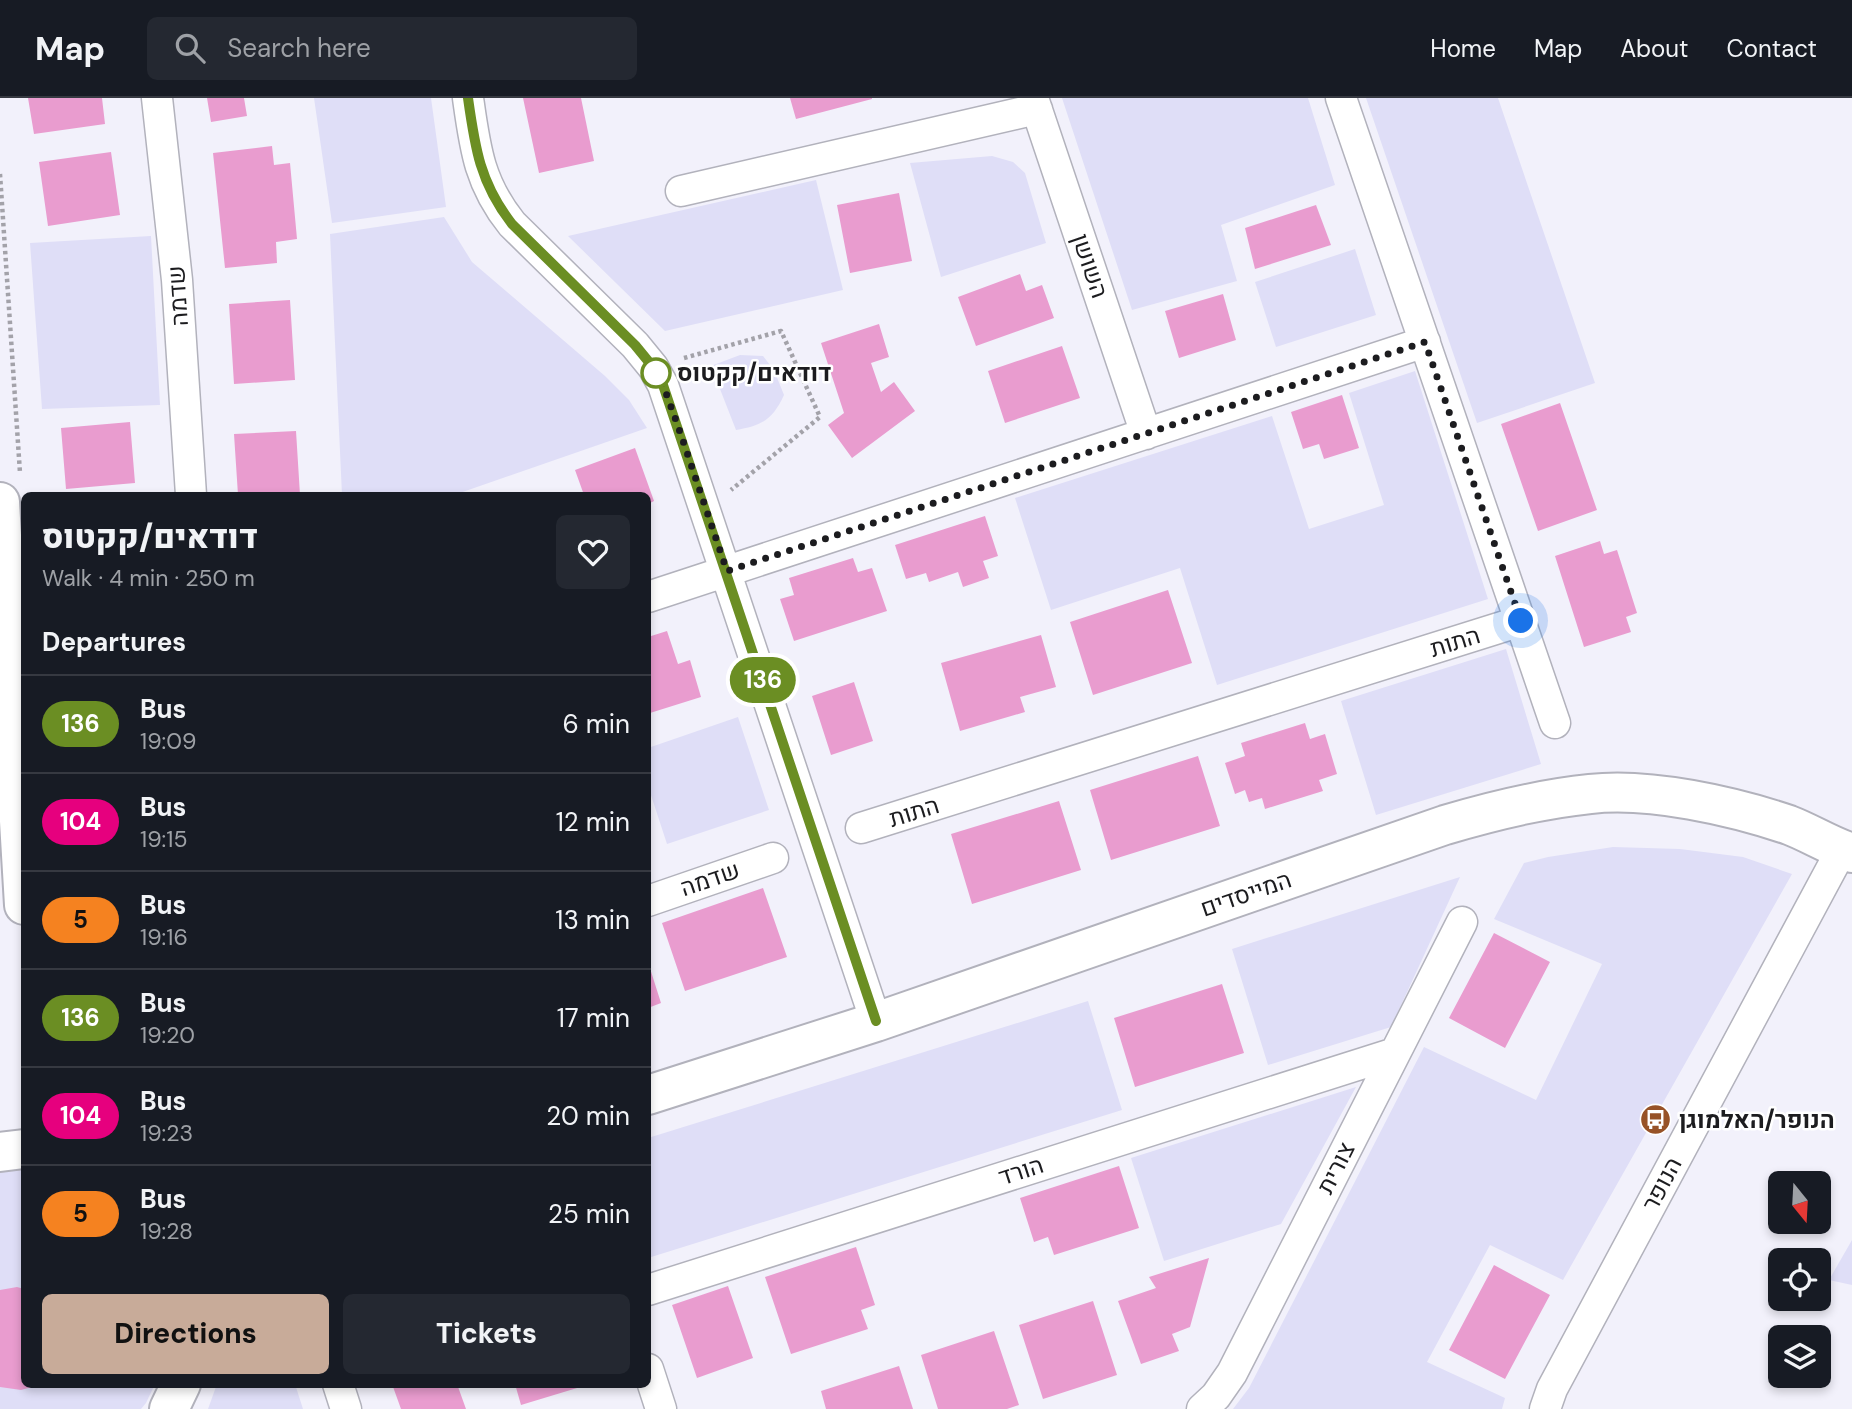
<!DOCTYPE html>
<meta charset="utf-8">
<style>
:root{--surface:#171b24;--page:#242831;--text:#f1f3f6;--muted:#9ea1a6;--line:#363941;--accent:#c8ab99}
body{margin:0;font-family:"DM Sans",Heebo,sans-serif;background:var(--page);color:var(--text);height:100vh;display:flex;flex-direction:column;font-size:26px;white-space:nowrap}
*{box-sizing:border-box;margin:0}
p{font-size:23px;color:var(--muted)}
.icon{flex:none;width:38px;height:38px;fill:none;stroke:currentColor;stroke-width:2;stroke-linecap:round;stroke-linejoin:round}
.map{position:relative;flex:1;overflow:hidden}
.sheet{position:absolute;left:21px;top:394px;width:630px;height:896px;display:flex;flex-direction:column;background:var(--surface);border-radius:10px;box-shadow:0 4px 10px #0003}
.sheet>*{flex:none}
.badge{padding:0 14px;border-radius:23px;font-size:24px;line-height:46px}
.needle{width:46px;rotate:162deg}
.tools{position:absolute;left:1768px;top:1073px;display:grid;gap:14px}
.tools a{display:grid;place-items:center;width:63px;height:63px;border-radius:10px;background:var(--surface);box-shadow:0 4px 10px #0003;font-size:35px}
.you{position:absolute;width:35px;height:35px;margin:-18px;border:5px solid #fff;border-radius:50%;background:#1a73e8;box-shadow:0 0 0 10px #1a73e833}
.map>.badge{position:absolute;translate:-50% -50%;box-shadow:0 0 0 4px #fff}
h2{padding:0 21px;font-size:26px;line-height:63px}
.round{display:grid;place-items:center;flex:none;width:74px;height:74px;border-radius:10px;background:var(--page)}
.head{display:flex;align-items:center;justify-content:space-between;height:119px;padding:0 21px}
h1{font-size:33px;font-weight:800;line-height:52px}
.action{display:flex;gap:14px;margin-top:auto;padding:14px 21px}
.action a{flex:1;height:80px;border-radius:10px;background:var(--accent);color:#111;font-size:28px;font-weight:800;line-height:80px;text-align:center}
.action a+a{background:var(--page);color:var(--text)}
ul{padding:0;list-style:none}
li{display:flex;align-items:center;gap:21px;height:98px;padding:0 21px;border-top:2px solid var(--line)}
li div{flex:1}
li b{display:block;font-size:26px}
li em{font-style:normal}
li .badge{min-width:77px;font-weight:700;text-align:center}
header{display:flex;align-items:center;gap:42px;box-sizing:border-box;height:98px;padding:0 35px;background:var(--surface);border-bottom:2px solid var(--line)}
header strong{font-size:33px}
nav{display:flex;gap:38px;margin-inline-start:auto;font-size:24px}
.search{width:490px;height:63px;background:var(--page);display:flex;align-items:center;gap:18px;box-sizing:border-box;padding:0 24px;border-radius:10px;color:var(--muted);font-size:26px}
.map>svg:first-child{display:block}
</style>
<header>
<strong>Map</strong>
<div class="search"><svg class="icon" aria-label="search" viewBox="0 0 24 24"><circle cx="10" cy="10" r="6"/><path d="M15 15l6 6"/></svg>Search here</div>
<nav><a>Home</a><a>Map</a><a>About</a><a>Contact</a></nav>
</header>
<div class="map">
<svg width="1852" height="1311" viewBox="0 0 1852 1311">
<rect width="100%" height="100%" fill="#f2f1fb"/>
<path fill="#dfdef7" d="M314,0H431L446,109L332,125Z
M1062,0H1308L1335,87L1221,127L1237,183L1132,212Z
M1366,0H1498L1595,285L1477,325Z
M992,58L1013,64L1025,75L1046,145L941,179L910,65Z
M816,82L843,192L665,233L568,138Z
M444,119L472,164L605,278L629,302L647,330L454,397H342L330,136Z
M151,138L160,307L42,311L30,145Z
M1355,151L1376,217L1276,249L1255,184Z
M740,257L763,258L774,272L784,297C773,321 762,328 736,332L711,268Z
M1415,273L1488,501L1217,587L1180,470L1051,512L1015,400L1272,318L1309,431L1384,407L1349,295Z
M1506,551L1541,666L1376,717L1341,603Z
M738,619L769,712L667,746L648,688V650Z
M1613,749L1680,751L1743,759L1792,776L1563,1182L1490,1147L1427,1264L1505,1300L1502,1311H1233L1249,1290L1424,949L1536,1002L1602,866L1494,821L1524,765L1548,759Z
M1460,779L1391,929L1268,967L1232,851Z
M1088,903L1122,1012L648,1160V1040Z
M1356,989L1281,1126L1164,1163L1131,1060Z
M24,1071V1286H155L146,1305L141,1311H0V1072Z
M1852,1142V1187L1829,1182Z
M217,1286H295L303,1311H208Z"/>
<path fill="#e99ccf" d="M28,0H102L105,26L34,36Z
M207,0H244L247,18L211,24Z
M523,0H581L594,63L539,75Z
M790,0H872V1L796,21Z
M272,48L274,67L290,65L297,141L276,144L277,165L225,170L213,55Z
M111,54L120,117L48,128L39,64Z
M899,95L912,163L850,175L837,107Z
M1316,107L1331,147L1255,171L1245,130Z
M1020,176L1026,193L1042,187L1054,220L976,248L958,199Z
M1223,196L1236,242L1179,260L1165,213Z
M290,202L295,282L234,286L229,206Z
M879,226L889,259L871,265L881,294L894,284L915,313L852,360L828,327L844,315L821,245Z
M1062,248L1080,300L1005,325L988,273Z
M1342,297L1359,350L1324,361L1319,346L1303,351L1291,314Z
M1560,305L1597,412L1538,433L1501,326Z
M130,324L135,385L66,391L61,330Z
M296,333L300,397H238L234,336Z
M635,350L654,403L648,406V397H584L575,372Z
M985,418L998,458L983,463L989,480L963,489L958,474L929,484L926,475L906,481L895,447Z
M1600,443L1604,456L1617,452L1637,515L1626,519L1631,534L1584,549L1555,458Z
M853,460L858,474L872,470L887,513L794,543L780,501L794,497L789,480Z
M1168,492L1192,565L1093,597L1070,524Z
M667,533L678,566L690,562L701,599L650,615L648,607V539Z
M1041,537L1056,589L1020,599L1025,614L960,633L941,565Z
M854,584L873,643L831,657L812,598Z
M1305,625L1310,641L1325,636L1337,676L1319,682L1323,693L1265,711L1262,700L1249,704L1245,692L1235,696L1225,665L1245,658L1241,645Z
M1198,658L1220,728L1111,762L1090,692Z
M1059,703L1081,772L972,806L951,736Z
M763,790L787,859L685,893L662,825Z
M1494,835L1550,864L1505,950L1449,920Z
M648,864L661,905L648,910Z
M1222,886L1244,955L1135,989L1114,920Z
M1119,1068L1139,1130L1054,1157L1048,1139L1034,1144L1020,1100Z
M856,1149L875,1207L861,1212L868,1231L791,1256L765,1179Z
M1209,1160L1190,1229L1172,1236L1179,1253L1141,1266L1118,1203L1156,1190L1149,1179Z
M1494,1167L1550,1197L1505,1281L1449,1252Z
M728,1188L753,1260L697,1280L672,1207Z
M17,1189L24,1191V1286L39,1287L21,1292L0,1289V1192Z
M1093,1203L1117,1277L1043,1301L1019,1227Z
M994,1233L1019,1307L1007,1311H938L921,1257Z
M899,1268L913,1311H826L821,1293Z
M392,1286H457L466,1311H401Z
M515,1286H587V1287L521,1307Z"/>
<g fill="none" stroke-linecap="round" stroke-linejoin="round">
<defs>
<path id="street" d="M157,0L177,182L191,397
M468,0C475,50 479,85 512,126L635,247L653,269L663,287L876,924
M1033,0L1146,336
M1341,0L1555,625
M681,93L1037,11
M648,499L1425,244
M861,730L1521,523
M648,803L773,760
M648,1192L1395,955
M648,1271L661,1311
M338,1286L346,1311
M1202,1311L1216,1298L1232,1275L1462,824
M1545,1311L1552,1291L1842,751"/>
<path id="secondary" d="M0,404L24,807
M648,997L876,924L1445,727C1492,713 1541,701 1590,696C1649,689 1733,708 1789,727C1810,735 1830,748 1852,755
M0,1054L24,1051
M169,1311L181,1286"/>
</defs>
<use href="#street" stroke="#b2b2bc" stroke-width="33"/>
<use href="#secondary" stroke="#b2b2bc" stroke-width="42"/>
<path stroke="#a3a2a9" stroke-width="4.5" stroke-dasharray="3.5 3.5" stroke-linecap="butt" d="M0,76L20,375
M684,260L781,233L820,319L731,392"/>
<use href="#street" stroke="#fff" stroke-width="30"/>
<use href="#secondary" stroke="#fff" stroke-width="38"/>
</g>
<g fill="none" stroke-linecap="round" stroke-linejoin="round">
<defs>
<path id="line" d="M468,0C475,50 480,85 512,126L635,247L653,269L663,287L876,923"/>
</defs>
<use href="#line" stroke="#fff" stroke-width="16"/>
<use href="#line" stroke="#6b8e23" stroke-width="10"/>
<path stroke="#1c1c1f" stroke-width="7" stroke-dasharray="0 12.6" d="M656,275L653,269L663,287L677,325L727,473L1425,244L1521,523"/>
</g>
<defs>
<symbol id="bus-disc" viewBox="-11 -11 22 22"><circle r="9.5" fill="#975227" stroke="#fff"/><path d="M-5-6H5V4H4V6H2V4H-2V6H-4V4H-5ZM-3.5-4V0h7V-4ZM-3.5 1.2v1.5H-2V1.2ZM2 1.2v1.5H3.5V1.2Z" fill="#fff"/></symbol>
</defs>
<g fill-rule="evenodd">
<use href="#bus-disc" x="1638" y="1004" width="35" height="35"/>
</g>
<circle fill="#fff" stroke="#6b8e23" stroke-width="3.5" cx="656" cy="275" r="14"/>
<g text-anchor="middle" stroke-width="5" stroke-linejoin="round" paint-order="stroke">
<g font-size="24" fill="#1c1c1f" stroke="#fff">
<text transform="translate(1090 168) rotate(71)" y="8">השושן</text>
<text transform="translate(178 198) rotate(-94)" y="8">שדמה</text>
<text transform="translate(1455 544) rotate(-17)" y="8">התות</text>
<text transform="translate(914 714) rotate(-17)" y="8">התות</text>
<text transform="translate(710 781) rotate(-19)" y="8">שדמה</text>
<text transform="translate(1246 796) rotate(-19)" y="8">המייסדים</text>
<text transform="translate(1336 1070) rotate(-63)" y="8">צורית</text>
<text transform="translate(1021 1073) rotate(-18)" y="8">הורד</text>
<text transform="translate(1662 1086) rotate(-62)" y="8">הנופר</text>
</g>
<g font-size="24" font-weight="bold" fill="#1c1c1f" stroke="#fff" text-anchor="start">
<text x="677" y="283">דודאים/קקטוס</text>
</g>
<g font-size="24" font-weight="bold" fill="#1c1c1f" stroke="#fff" text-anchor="start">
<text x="1679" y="1030">הנופר/האלמוגן</text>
</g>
</g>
</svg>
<div class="tools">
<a><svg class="needle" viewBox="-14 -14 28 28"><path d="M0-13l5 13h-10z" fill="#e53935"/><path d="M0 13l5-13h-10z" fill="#9ea1a6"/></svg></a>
<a><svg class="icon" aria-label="locate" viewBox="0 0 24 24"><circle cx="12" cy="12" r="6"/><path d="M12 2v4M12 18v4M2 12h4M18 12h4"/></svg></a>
<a><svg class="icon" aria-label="layers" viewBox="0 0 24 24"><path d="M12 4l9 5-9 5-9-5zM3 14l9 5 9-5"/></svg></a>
</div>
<div class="you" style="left:1521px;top:523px"></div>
<b class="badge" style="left:763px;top:582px;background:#6b8e23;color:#fff">136</b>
<section class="sheet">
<div class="head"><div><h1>דודאים/קקטוס</h1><p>Walk · 4 min · 250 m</p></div><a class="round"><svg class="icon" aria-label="heart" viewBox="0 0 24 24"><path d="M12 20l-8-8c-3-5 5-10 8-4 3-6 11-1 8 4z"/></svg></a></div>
<h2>Departures</h2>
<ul>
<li><span class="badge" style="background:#6b8e23;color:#fff">136</span><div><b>Bus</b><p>19:09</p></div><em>6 min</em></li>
<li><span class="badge" style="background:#e6007e;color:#fff">104</span><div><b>Bus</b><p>19:15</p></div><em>12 min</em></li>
<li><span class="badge" style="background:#f58220;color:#111">5</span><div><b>Bus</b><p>19:16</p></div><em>13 min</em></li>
<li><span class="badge" style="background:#6b8e23;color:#fff">136</span><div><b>Bus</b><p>19:20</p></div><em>17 min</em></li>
<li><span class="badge" style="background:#e6007e;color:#fff">104</span><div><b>Bus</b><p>19:23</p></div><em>20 min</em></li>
<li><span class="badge" style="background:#f58220;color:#111">5</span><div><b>Bus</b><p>19:28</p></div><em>25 min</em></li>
</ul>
<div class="action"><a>Directions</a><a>Tickets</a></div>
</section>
</div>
